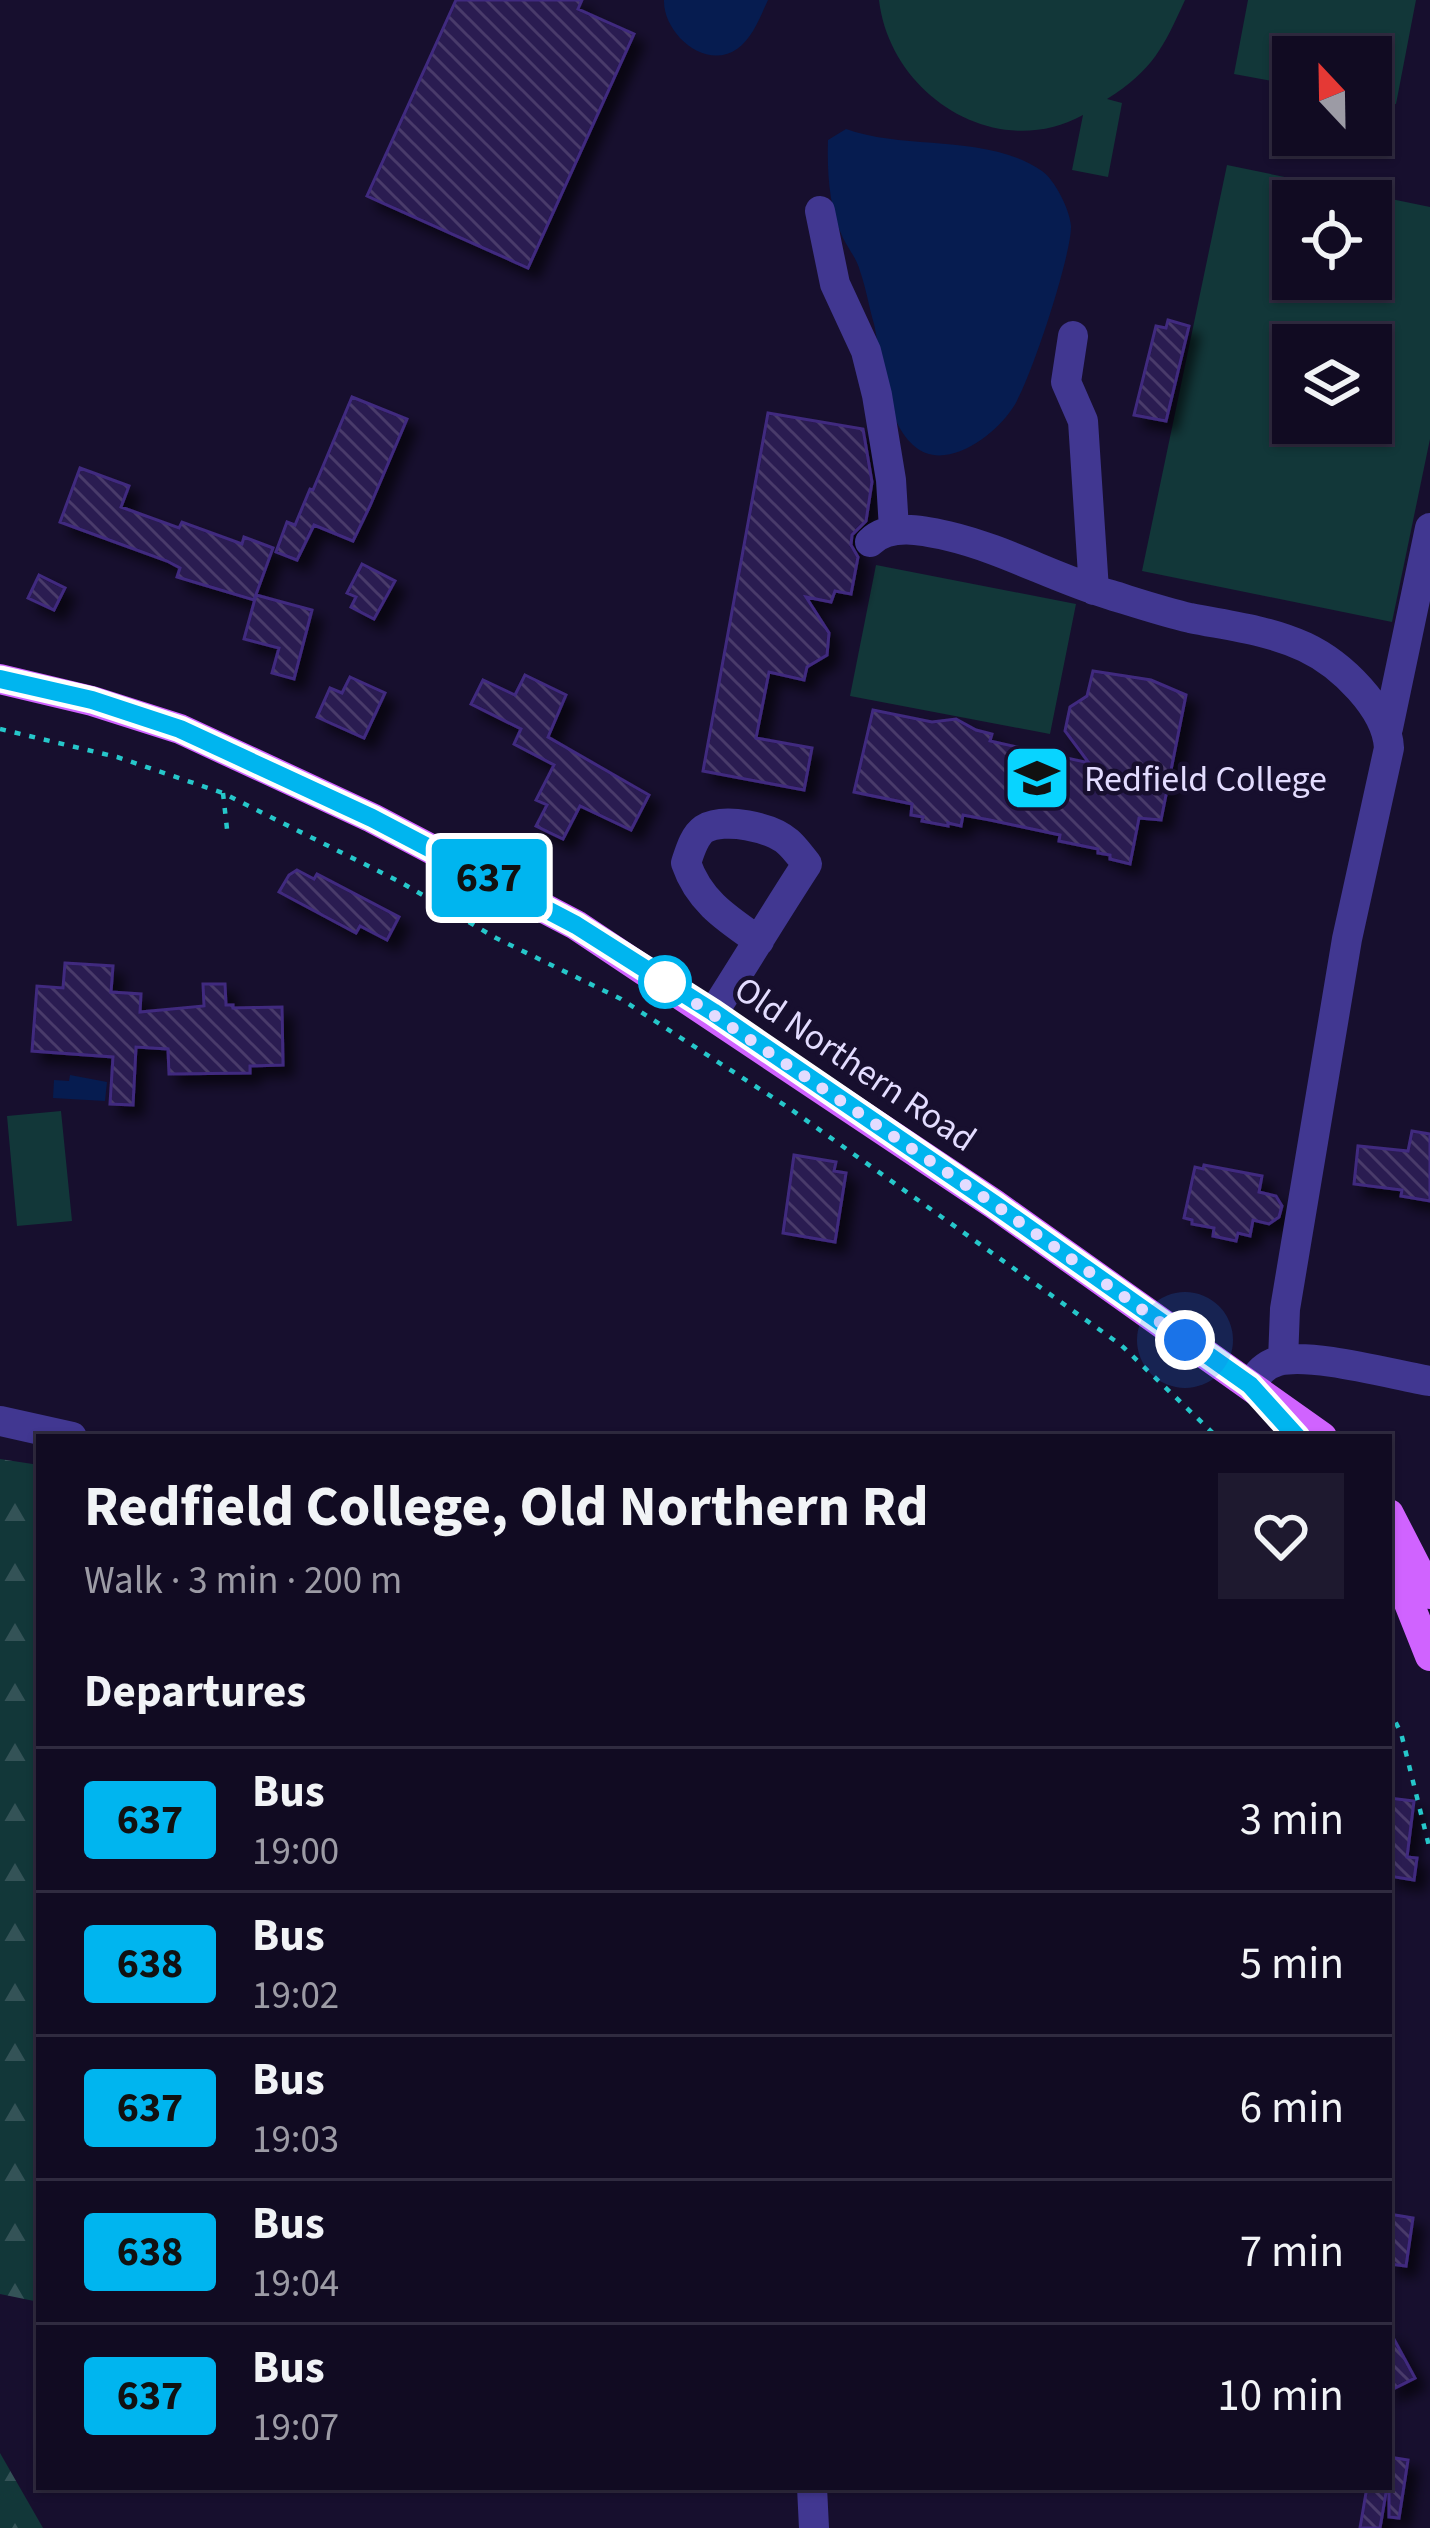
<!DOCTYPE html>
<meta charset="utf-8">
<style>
:root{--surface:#110b22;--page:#1e192f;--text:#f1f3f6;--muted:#9c9ba5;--line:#302b40}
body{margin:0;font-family:"Source Sans 3",sans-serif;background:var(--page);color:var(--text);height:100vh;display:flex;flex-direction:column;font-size:45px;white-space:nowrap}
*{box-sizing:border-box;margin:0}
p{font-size:39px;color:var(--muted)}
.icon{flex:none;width:66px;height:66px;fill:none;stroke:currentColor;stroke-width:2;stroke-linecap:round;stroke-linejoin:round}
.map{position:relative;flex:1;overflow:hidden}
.panel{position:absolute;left:36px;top:1434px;width:1356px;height:1056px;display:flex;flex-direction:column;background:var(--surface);border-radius:0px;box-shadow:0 3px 9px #0004,0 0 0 3px var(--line)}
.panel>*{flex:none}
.badge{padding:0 24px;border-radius:9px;font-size:42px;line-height:78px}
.needle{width:78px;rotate:338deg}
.fabs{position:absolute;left:1272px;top:36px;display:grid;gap:24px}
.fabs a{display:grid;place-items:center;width:120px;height:120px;border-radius:0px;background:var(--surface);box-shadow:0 3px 9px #0004,0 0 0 3px var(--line);font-size:60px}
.you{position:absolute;width:60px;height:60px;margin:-30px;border:9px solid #fff;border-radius:50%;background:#1a73e8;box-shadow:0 0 0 18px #1a73e833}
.map>.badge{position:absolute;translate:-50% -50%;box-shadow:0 0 0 6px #fff}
h2{padding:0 48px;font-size:45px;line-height:108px}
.round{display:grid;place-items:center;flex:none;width:126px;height:126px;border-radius:0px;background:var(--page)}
.headline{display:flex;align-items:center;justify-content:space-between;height:204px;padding:0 48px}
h1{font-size:57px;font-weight:700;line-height:90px}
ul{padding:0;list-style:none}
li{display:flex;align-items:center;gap:36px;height:144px;padding:0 48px;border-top:3px solid var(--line)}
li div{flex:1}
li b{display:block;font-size:45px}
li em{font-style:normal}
li .badge{min-width:132px;font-weight:700;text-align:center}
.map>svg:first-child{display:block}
</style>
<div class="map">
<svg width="1430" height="2528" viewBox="0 0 1430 2528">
<defs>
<pattern id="forest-firs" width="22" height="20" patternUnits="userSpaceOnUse" patternTransform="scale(3)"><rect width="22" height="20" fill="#123739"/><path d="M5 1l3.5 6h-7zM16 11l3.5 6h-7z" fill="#345357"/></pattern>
<pattern id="building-back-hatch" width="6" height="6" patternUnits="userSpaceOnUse" patternTransform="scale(3)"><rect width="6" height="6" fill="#291a51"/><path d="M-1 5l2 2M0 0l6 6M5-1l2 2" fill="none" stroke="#483b6b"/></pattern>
<filter id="shadow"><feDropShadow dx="10" dy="10" stdDeviation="6" flood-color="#0009"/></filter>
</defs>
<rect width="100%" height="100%" fill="#170f2e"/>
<path fill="#123739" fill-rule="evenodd" d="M879,0H1185C1163,48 1153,70 1107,99L1122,103L1108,177L1072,170L1083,115C996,163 890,95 879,0Z
M1248,0H1416L1396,104L1371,100V57H1293V85L1234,74Z
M1227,165L1430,207V439L1392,622L1142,571ZM1293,201H1371V279H1293ZM1371,345V423H1293V345Z
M876,565L1076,604L1050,734L850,696Z
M61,1111L72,1221L17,1226L7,1116Z"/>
<path fill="url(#forest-firs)" d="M0,1459L39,1465V2302L0,2294Z
M0,2453L43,2528H0Z"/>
<path fill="#061c50" d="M664,0H768C760,17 753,38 737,49C705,71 663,33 664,0Z
M846,129C907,151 986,133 1042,171C1055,180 1070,210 1071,226C1072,254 1029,386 1012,409C994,436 944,474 913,445C884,419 882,360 874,324C869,307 866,288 860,271C857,259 849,250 843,238C829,208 827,172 828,140Z
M70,1075L107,1082L105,1101L53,1098L54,1080L69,1081Z"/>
<path fill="url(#building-back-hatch)" stroke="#412a7f" stroke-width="3" filter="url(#shadow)" d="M456,0H582L578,9L634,34L528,268L367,196Z
M1168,320L1189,326L1166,421L1134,415L1156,326L1166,328Z
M352,397L407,419L370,506L353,541L314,525L297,560L276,552L287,522L295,525L310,489L313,490Z
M768,413L863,429L872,482L866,521L852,535L851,545L858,557L851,594L835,591L831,602L806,597L829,633L827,655L807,667L804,680L769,672L756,738L812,748L804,790L703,771Z
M80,468L129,486L121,507L179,528L182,522L242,544L244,537L273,548L254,600L177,577L180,568L167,561L60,522Z
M362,564L395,581L374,619L351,607L356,597L347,593Z
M39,575L65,588L54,610L28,598Z
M256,595L312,610L294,679L272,673L279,648L244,639Z
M1093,671L1151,680L1186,695L1161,820L1139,818L1130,864L1110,859V855L1098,853V849L1059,841L1060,835L990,820L963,815L961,826L948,823V826L922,821L923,817L911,815L912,804L854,792L873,710L932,722L956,719L976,730L992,734L990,741L1089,763L1065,731L1070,707L1087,696Z
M525,675L566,695L548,737L649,795L631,830L580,806L563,839L536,826L547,805L536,800L554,765L514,744L521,729L471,704L483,680L515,695Z
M350,677L385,693L364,738L317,717L330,688L342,693Z
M297,870L314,879L317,874L399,917L387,940L360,926L356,933L279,892L289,875Z
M65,963L113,966L111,992L141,994L140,1012L204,1006L203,984H225L226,1005H233V1008L282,1007L283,1065L250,1066V1073L169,1074L168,1049L136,1047L133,1105L110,1104L113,1057L32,1051L37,986L63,988Z
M1412,1131L1430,1134V1201L1401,1196L1402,1190L1354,1184L1358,1146L1408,1151Z
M794,1155L836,1162L834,1171L846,1173L835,1242L783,1233Z
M1204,1165L1262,1176L1259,1192L1276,1196L1282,1206L1279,1217L1269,1224L1253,1220L1250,1236L1238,1233L1236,1241L1213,1236L1214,1228L1192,1224V1220L1184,1218L1195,1167L1203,1169Z
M1389,1798L1414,1801L1407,1857L1417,1858L1414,1880L1389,1876Z
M1389,2214L1413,2218L1406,2266L1389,2264Z
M1389,2330L1415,2378L1389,2391Z
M1389,2457L1408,2460L1399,2518L1389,2517Z
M1367,2487H1387L1380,2528H1360Z"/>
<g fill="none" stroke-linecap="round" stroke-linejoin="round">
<path stroke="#26c7ca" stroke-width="4.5" stroke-dasharray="6 9" stroke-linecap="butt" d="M0,729L117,757L223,793L402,883L496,938L621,999L789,1108L1121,1345L1217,1437
M223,793L227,829
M1389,1709L1401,1733L1430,1850"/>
<path stroke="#413791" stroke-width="30" d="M820,211L835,284L866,351L877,395L891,480L894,529
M1073,336L1066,382L1083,421L1094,590
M870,542C890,523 922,530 948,536C1004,549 1056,579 1111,595C1137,603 1164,612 1190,618C1230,626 1268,630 1305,647C1341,664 1387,708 1389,748L1347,939L1285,1309L1283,1360
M1388,728L1430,528
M713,1013C745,963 775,913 807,864C801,857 795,848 788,842C771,827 724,817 704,829C694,836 690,851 686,863C699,901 726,918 759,941
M1250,1385C1258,1374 1264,1365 1278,1361C1311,1352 1394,1375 1430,1381
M0,1421L72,1437
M812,2487L814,2528"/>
<path stroke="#d063ff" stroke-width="30" d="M0,679L92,701L180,729L372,818L576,925L994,1204L1322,1437
M1389,1514L1430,1594
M1389,1553L1430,1656"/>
</g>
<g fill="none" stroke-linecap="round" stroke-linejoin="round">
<defs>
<path id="line" d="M0,679L92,700L180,729L372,818L576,925L713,1012L994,1204L1250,1385L1297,1437"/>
</defs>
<use href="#line" stroke="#fff" stroke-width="27"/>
<use href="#line" stroke="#00b5ef" stroke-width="18"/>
<path stroke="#e3dcff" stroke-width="12" stroke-dasharray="0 21.6" d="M665,982L654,975L994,1204L1185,1340"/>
</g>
<defs>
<symbol id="school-square" viewBox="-11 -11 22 22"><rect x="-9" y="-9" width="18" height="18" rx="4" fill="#08d4ff" stroke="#170f2e"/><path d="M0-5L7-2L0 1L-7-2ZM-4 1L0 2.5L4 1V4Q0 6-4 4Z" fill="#111"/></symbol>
</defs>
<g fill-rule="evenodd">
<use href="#school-square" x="999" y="740" width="76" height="76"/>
</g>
<circle fill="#fff" stroke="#00b5ef" stroke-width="6" cx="665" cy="982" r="24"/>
<g text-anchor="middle" stroke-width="9" stroke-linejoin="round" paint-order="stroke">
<g font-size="36" fill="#e3dcff" stroke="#170f2e" text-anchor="start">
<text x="1084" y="791">Redfield College</text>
</g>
<g font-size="36" fill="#e3dcff" stroke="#170f2e">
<text transform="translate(856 1063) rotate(34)" y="13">Old Northern Road</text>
</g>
</g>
</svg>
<div class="fabs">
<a><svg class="needle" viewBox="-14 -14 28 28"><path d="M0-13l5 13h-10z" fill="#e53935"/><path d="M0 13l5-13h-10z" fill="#9c9ba5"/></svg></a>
<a><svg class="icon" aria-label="locate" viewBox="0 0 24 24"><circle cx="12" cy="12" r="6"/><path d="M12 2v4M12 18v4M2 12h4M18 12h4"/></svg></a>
<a><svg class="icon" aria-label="layers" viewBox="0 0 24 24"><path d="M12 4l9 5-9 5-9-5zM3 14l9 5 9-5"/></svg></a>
</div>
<div class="you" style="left:1185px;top:1340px"></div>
<b class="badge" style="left:489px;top:878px;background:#00b5ef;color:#111">637</b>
<section class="panel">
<div class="headline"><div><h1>Redfield College, Old Northern Rd</h1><p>Walk · 3 min · 200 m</p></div><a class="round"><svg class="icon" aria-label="heart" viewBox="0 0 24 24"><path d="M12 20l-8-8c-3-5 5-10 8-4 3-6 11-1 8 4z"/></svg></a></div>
<h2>Departures</h2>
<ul>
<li><span class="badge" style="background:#00b5ef;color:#111">637</span><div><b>Bus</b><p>19:00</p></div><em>3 min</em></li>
<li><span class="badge" style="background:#00b5ef;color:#111">638</span><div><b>Bus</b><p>19:02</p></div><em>5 min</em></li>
<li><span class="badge" style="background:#00b5ef;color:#111">637</span><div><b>Bus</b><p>19:03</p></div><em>6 min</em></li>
<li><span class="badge" style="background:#00b5ef;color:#111">638</span><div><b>Bus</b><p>19:04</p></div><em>7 min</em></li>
<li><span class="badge" style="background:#00b5ef;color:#111">637</span><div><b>Bus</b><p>19:07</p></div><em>10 min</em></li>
</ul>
</section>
</div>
